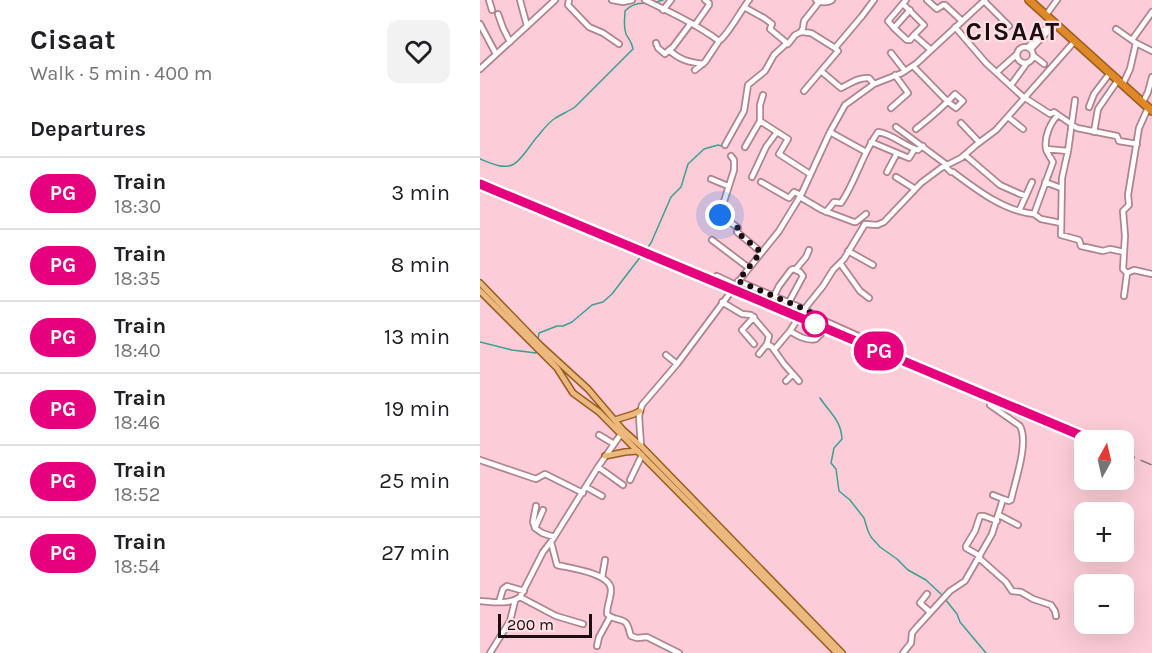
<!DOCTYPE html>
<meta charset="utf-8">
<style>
:root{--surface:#fff;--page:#f2f2f2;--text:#202124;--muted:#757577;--line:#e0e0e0}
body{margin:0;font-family:Karla,sans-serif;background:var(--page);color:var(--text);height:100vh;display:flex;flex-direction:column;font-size:22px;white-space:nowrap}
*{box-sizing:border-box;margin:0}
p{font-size:20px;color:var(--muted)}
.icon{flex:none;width:33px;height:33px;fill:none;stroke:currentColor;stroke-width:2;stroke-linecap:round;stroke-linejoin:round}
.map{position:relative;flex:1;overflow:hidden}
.sheet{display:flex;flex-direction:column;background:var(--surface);width:480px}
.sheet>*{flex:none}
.badge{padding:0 12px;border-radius:20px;font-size:21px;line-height:39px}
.needle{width:39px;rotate:8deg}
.buttons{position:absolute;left:594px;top:430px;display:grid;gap:12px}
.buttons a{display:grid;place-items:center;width:60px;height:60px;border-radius:12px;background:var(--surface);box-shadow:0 6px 24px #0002;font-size:30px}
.scale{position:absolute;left:18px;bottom:15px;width:94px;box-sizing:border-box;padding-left:6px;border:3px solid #1c0d11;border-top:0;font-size:16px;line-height:21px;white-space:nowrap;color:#1c0d11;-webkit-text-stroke:4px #fde0e6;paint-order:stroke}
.you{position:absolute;width:30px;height:30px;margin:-15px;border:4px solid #fff;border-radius:50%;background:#1a73e8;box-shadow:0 0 0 9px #1a73e833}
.map>.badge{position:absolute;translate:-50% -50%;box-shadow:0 0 0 3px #fff}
h2{padding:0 30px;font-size:22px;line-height:54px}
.round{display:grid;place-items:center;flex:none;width:63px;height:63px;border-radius:12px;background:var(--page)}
.summary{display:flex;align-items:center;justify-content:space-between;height:102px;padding:0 30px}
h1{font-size:28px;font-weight:700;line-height:45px}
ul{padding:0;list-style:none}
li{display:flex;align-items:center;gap:18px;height:72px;padding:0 30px;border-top:2px solid var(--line)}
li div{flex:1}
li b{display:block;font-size:22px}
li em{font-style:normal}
li .badge{min-width:66px;font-weight:700;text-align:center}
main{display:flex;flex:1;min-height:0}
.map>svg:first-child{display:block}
</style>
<main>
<section class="sheet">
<div class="summary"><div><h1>Cisaat</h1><p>Walk · 5 min · 400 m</p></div><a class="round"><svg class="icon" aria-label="heart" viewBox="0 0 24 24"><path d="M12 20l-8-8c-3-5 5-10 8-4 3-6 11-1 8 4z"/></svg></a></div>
<h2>Departures</h2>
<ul>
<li><span class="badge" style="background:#e6007e;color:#fff">PG</span><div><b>Train</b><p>18:30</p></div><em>3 min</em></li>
<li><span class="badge" style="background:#e6007e;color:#fff">PG</span><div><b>Train</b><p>18:35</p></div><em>8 min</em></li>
<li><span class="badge" style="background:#e6007e;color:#fff">PG</span><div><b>Train</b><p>18:40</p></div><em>13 min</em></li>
<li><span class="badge" style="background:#e6007e;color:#fff">PG</span><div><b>Train</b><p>18:46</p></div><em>19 min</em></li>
<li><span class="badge" style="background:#e6007e;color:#fff">PG</span><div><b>Train</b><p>18:52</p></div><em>25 min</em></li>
<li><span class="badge" style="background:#e6007e;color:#fff">PG</span><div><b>Train</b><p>18:54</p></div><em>27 min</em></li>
</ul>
</section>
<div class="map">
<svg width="672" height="653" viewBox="0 0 672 653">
<rect width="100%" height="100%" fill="#fccdd8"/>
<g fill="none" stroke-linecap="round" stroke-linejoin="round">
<path stroke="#3d9f92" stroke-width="1.5" d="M173,3L183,0
M0,159C10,163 22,169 32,165C41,162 51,143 58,136C62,131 68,123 74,119C81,114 88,112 95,107L153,49C152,42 149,40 146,34C143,26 145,19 145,11C152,4 159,2 169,4
M58,340L59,333L77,326H83L92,322L112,305L123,302L132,294L171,243L191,197L201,187L208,164L224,149L238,145L245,147
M0,342L32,350L56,353V351
M340,398C350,413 361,420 362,439L354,448L351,463L356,469L359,491L370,500L384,518L388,531L391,537L400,547L417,559L428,570L446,580L462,595
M465,599L477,614L480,622L506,653"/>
<defs>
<path id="minor" d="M9,0L12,10
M40,0L47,26
M89,0L88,5L109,27L123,33L139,44
M132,0L143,2L152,0
M165,0C190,12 216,24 239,41C248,35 261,10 269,0
M336,0C340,3 348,3 352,0
M447,0L457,9L463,5H465L482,21
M504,1L529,26
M423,4L444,25L434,35
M264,7L284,18L292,24L290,29L308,44L315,35L321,32
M183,10L191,0
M430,10L414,28L427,40H430L434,35L451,50
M18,14L23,28L30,42
M566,15L577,0
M0,24L16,54
M215,25L229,5V3L225,0
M475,27L506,63L542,96L570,114L574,112L597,128L637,136L639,141L657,144
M414,28L408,21L426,0
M636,29L656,43L672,51
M652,40L672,12
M176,43L178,48L185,54L189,50C200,60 208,62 223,64
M548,47L572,22
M537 55a8 8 0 1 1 16 0a8 8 0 1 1-16 0Z
M355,48L382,16L394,0
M551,49L575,24
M189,50L193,47L211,23
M411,53L425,71
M554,56L564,64
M433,66L467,101L468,102L476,108L483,101L475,94C463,107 450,118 436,129
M0,69L47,26L75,0
M215,70L225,62L239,41
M341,71L361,88C370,84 378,77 389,78L394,84
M517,72L537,54
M643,84L650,69L656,43
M531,85L547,63
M324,91L358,51L355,48L331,33L321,32L323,28L324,21L339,2
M283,95L280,105V121L308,139L299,154L330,174
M595,100L588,151L582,178L581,235L599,240L601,246L623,251L630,249L644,252
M663,102L668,92L672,77
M609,107L614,94L630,73
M411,108L428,93L415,75
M528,117L543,129
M481,123L499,142
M416,127L467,165
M350,132L386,152
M614,132L618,109L638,80
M391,142L417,153
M245,145L264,111L268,85L285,71L294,55L307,43
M265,147L280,121
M566,149L588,151
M485,155L520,185L540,194L546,196
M251,156L254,160V170L240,214L258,228L257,232L281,252
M465,166L471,172H473C497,190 524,211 554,214L573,162C571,158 567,153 566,149C564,137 570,123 578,115
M407,172L417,153L429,158L434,150
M272,177L286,147L297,132
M416,177L435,189
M231,179L248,186
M281,182L307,197L309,198L314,192L321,195
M565,182L581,188
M320,197L342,210L374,222H376L386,214
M539,211L552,182
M346,212L354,202L361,203C376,181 382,154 398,132C413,134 424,146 438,150L443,146
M554,214L561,219L581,223
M232,240L269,268
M368,251L393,265
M360,263L380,291L389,298
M316,269L326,257L329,250
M647,273L654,270L672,274
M237,276L256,285
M258,281L324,309L347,322L385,339
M294,296L299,286L311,270L313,269L320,272L323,276L309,302
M644,296L647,273L643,269L645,236L643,211L649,205L648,195L659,128L668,108
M242,302L262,314L271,315L289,336L287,344L292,347L304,364L319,381
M322,312L343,286L353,270L364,259L385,224L397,225L404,222L441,183L461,168L481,158L496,145L516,130L594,42
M274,317L262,330L274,344
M310,331C318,336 326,341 336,339L342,333
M294,350L310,331L317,320
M279,354L287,344
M186,355L197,364
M306,381L313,374
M119,435L134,444
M161,446L159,416L162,405L197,364L262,277L299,231L321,195L350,132L365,105L394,84L422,73L437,63L505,0
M0,460L56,479L65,474L103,493
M118,467L143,485
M150,480L162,455
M106,487L122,496
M513,495L523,499
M63,510L55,528L62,533L74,537
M519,515L538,525
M55,528L53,522L56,506
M71,542L77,565C89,568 131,573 131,590C131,598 127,605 127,614C133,620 139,618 145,622C149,625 149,632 151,636L157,638L167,637L199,653
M500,556L486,548V546L495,531L500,516H504L517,521
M499,558L526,582L532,591L541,592L553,599L571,605L575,611L576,616
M122,578L125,560
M447,594L440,603L450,612
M40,597L76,616L103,624
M0,601C13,602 29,605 40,597L63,552L73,539L118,467L141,434
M19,602L23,589L27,586L44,591
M117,646L119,637L130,617
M10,653L30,621L35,601
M423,653L431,643L432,633L437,627L470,591L485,581L512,534L523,499L529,501L531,500C535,481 549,443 540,426L510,405"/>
<path id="major" d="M0,283L60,345L108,389L143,430L162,447L362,653
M0,291L77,368L93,393L119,412L357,653
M135,420L154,414L160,411
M125,456L145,452L158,451"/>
<path id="highway" d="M549,0L672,111"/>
</defs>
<use href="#minor" stroke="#af848e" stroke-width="8"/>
<use href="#major" stroke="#9a5d1f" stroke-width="8"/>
<use href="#highway" stroke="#9a5d1f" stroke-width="10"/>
<use href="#minor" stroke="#fff" stroke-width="4.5"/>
<use href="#major" stroke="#ebb87d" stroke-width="5"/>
<use href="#highway" stroke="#de8827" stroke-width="7"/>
<path stroke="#8c6d74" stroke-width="1.5" stroke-dasharray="12 6" stroke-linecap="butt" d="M0,184L252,289L614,441
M644,453L672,465"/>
</g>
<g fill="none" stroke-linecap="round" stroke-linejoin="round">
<defs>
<path id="line" d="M0,184L252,289L614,441"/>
</defs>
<use href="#line" stroke="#fff" stroke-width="14"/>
<use href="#line" stroke="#e6007e" stroke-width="9"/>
<path stroke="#1c0d11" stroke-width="6" stroke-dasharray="0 10.8" d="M240,215L258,228L257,232L281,252L258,281L324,309L336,316L335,324"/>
</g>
<circle fill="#fff" stroke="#e6007e" stroke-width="3" cx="335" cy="324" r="12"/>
<g text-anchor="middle" stroke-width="4.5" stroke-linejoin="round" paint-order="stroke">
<g font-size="26" font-weight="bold" letter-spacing="1.5" fill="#1c0d11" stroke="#fde0e6">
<text x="533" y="40">CISAAT</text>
</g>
</g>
</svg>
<div class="buttons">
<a><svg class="needle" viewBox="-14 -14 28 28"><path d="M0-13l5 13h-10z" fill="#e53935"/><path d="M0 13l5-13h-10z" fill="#757577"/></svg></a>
<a>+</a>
<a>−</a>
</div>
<div class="scale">200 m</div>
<div class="you" style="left:240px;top:215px"></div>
<b class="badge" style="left:399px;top:351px;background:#e6007e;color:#fff">PG</b>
</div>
</main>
